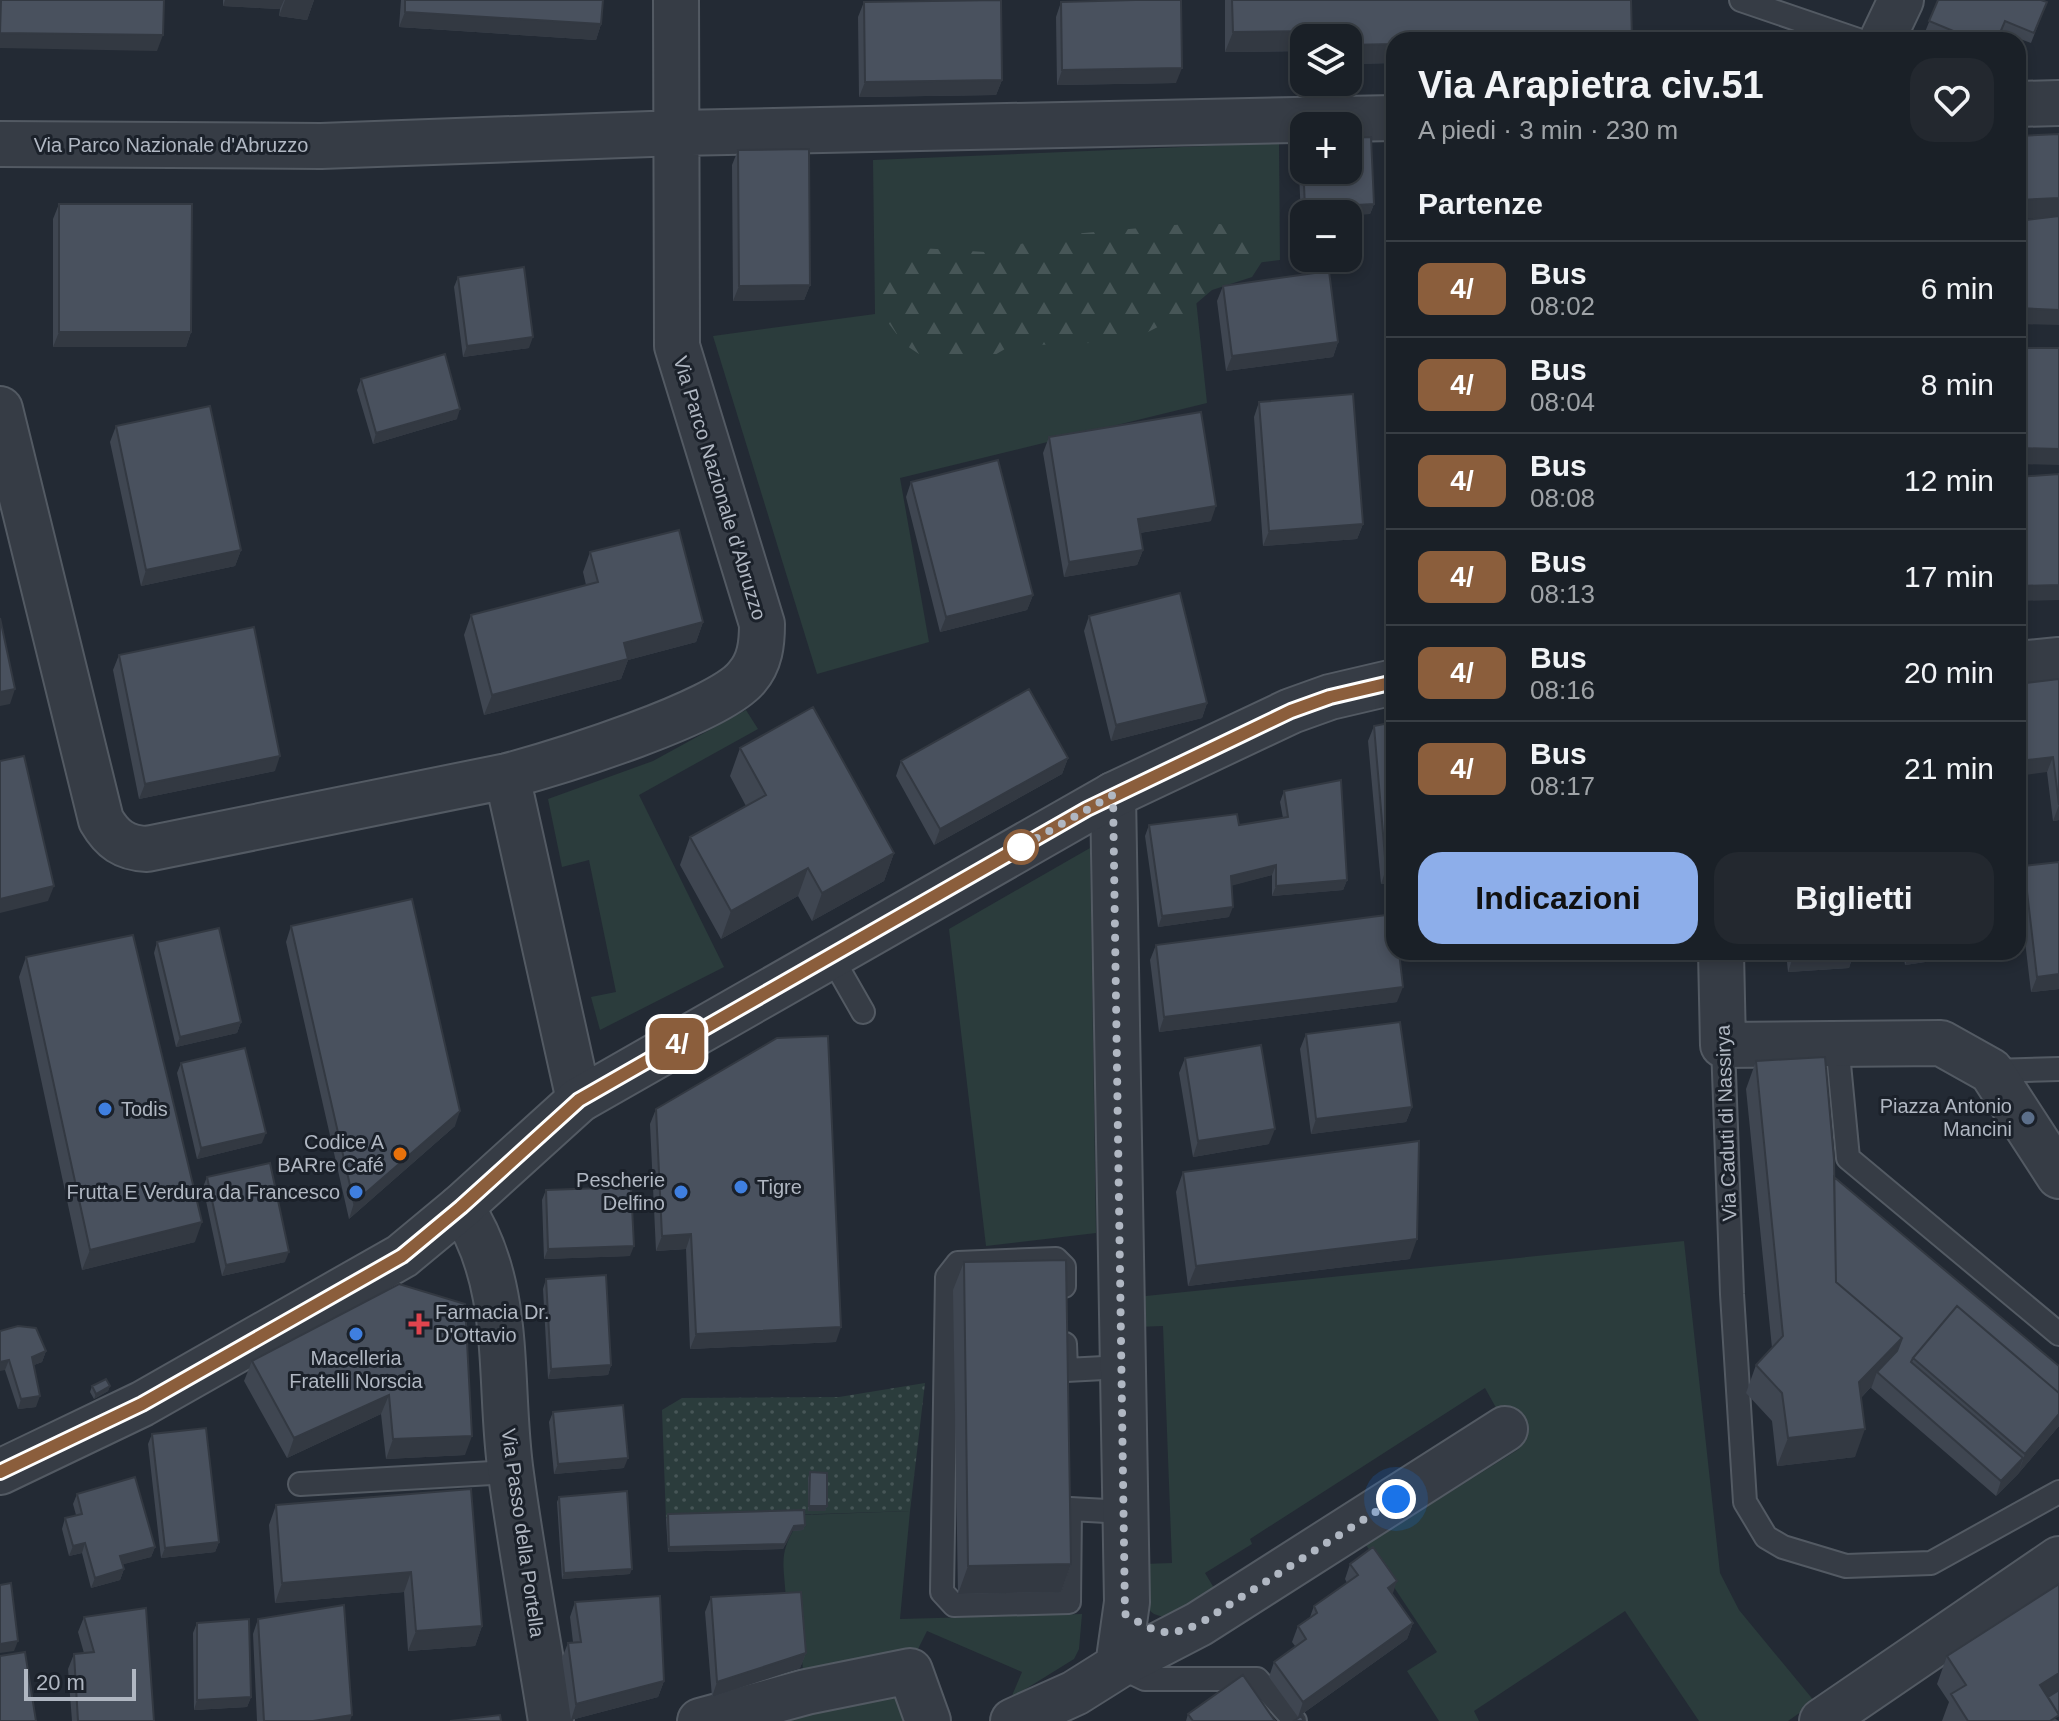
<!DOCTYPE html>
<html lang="it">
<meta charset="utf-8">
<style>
:root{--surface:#1a2027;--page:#23282f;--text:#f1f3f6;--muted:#9fa3a7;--line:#383e44;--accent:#8daeea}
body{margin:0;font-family:Arial,sans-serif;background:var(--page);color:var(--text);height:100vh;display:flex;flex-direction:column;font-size:30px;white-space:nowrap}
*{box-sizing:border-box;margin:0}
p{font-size:26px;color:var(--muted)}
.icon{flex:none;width:44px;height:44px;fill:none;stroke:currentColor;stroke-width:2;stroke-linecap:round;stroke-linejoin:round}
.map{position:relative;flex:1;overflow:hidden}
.sheet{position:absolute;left:1386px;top:32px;width:640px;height:928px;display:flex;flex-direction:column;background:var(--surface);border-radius:24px;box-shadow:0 4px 12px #0003,0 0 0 2px var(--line)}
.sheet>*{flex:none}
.badge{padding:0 16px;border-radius:12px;font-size:28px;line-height:52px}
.tools{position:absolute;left:1290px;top:24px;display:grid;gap:16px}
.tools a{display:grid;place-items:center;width:72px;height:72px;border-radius:16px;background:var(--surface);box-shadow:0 4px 12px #0003,0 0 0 2px var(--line);font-size:40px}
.scale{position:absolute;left:24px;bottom:20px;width:112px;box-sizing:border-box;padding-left:8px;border:4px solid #b0b7c2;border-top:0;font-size:22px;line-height:28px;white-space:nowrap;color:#b0b7c2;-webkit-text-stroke:6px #1b212a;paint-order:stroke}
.you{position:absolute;width:40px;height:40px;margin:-20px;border:6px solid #fff;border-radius:50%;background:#1a73e8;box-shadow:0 0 0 12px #1a73e833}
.map>.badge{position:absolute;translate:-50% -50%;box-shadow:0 0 0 4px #fff}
h2{padding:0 32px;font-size:30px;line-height:72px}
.round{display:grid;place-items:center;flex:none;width:84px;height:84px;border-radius:24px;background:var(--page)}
.overview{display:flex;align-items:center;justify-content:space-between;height:136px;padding:0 32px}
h1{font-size:38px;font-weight:800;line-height:60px}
.cta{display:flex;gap:16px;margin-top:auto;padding:16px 32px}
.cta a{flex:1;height:92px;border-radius:24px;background:var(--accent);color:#111;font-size:32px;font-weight:800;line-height:92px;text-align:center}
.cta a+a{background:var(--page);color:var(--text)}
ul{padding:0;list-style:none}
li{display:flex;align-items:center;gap:24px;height:96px;padding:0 32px;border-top:2px solid var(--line)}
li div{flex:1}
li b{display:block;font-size:30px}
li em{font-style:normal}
li .badge{min-width:88px;font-weight:700;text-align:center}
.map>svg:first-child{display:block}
</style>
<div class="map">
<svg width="2059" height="1721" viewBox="0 0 2059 1721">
<defs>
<pattern id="forest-firs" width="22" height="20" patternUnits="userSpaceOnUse" patternTransform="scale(2)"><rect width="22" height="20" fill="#2b3c3c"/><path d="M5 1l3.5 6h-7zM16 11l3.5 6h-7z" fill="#475657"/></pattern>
<pattern id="garden-dots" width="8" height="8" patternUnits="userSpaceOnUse" patternTransform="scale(2)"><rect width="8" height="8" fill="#2b3c3c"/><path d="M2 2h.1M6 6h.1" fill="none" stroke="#475657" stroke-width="1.8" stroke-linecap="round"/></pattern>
</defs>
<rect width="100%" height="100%" fill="#232a34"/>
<path fill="#2b3c3c" d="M1279,143L1280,260L1193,271L1207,403L900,478L929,642L817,674L713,336L875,314L873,160Z
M746,710L758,729L639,795L724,967L600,1030L591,997L616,992L589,860L562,867L548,799L653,761Z
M1090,848L1096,1233L986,1246L949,929Z
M1684,1241L1720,1573L1739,1610L1815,1702L1788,1721H1699L1625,1611L1474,1711L1479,1721H1439L1407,1671L1437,1652L1366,1545L1519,1449L1485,1388L1250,1539L1252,1544L1205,1573L1217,1593L1166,1618L1154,1614L1145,1607L1143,1564L1172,1563L1163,1326L1136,1327V1297Z
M910,1511L900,1619L1082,1614L1079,1649L1074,1659L1011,1698L1022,1672L927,1631L915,1655L904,1648L906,1664L804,1683L797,1599H786C783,1557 778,1552 803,1515Z
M901,1682L911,1721H743Z"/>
<path fill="url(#forest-firs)" d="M1209,222C1241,228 1253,227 1263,260L1252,277L1212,290L1185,313L1148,332L1117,342L1010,346L993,356L959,359L925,358L904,344L881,313L875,294L881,264L920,248L985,252L1061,235Z"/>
<path fill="url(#garden-dots)" d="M925,1383L910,1511L666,1519L662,1410L682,1398L839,1397Z"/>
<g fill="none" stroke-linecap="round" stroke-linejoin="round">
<defs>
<path id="service" d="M1741,0L1858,40
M831,956L863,1012
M1837,1043L1848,1158L2059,1334
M1723,1045L1732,1294L1745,1502L1766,1537L1783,1547L1846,1566L1931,1563L2059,1492
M1991,1071L2059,1069
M1064,1286V1267L1056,1259L958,1263L947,1277L942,1592L954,1605L1069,1602L1070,1509L1125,1512
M1065,1344L1066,1370L1123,1367
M300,1484L510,1472
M1118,1666L1145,1679H1257L1295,1721"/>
<path id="minor" d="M1882,40L1901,0
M2018,104L2059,103
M0,144L321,146L678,133L1394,118
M0,409L101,820C112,839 124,848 147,849L507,776C556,763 719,713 747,677C760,662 762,644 762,624L677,346L676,0
M507,776L579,1100
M1113,795L1127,1602L1118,1666
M1721,952L1723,1045L1941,1043L1991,1071L2059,1176
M461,1207C514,1286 498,1384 511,1474C522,1556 538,1639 551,1721
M700,1721L806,1692L910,1671L928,1721
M1013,1721L1075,1693L1118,1666L1199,1624L1505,1429
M1822,1721L2059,1559"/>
<path id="tertiary" d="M2018,664L2059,660
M0,1472L142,1404L402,1256L461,1207L579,1100L1113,795L1291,711L1330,697L1394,682"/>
</defs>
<use href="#service" stroke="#535a63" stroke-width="26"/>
<use href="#minor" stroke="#535a63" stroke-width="48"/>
<use href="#tertiary" stroke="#535a63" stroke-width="48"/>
<use href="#service" stroke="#363c45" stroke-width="22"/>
<use href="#minor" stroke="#363c45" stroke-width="44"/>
<use href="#tertiary" stroke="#363c45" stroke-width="44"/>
</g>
<path fill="#3f4651" d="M223,0H314L307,20L279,16L280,9L223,6Z
M401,0H603L601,24L596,40L399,27Z
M1225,0H1631L1394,63L1348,64V38H1304V51L1225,52Z
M1938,0L2047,2L2031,43L2001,32L1998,40H1946L1925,32Z
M864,2L1002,80L996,95L859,97L858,17Z
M1061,2L1176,83L1057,85L1056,17Z
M1302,140L1374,204L1370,214L1348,215V214H1304V218H1301L1298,150Z
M738,150L810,285L804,300L733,301L732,165Z
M59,204L191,332L186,347H53V219Z
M458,277L529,348L463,357L454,287Z
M1223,286L1338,342L1333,357L1226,371L1217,301Z
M361,379L457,419L373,444L357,390Z
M1259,402L1363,524L1357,539L1263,546L1254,417Z
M116,426L241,550L235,566L141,586L110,442Z
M1049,437L1211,521L1140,533L1143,550L1137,565L1064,577L1043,453Z
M911,482L1033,595L1027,610L940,632L906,497Z
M590,552L703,622L696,642L628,660L621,679L484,715L464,635L471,615L586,585L583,572Z
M1089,616L1207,703L1202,718L1111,741L1084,631Z
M119,655L275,771L139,799L113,670Z
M2059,679V820L2053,821L2047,772Z
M1394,722V883L1381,884L1368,741L1374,726Z
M740,748L894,853L884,881L812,921L798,896L721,939L680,865L690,837L746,806L730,776Z
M1068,758L1062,774L934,845L896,776L901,761Z
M1284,791L1347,880L1343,890L1272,896V875L1232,885L1229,917L1158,927L1145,836L1149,825H1239L1283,818L1280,802Z
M2059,862V989L2031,992L2018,882L2024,866Z
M291,926L455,1126L349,1219L286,942Z
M157,942L241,1022L237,1033L176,1047L154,953Z
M1156,945L1397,1002L1159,1032L1150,960Z
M1786,952H1854L1849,968L1788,972Z
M1903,952H1986V953L1905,965Z
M26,957L195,1242L82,1270L19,977Z
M1306,1034L1412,1107L1406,1122L1311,1134L1300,1049Z
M1185,1058L1269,1144L1193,1157L1179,1073Z
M1756,1061L1834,1177L2059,1366V1426L2018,1474L1996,1496L1871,1388L1872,1386L1861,1398L1855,1457L1777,1466L1772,1421L1746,1393L1756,1365L1772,1348L1746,1089Z
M181,1063L262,1143L197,1159L177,1073Z
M656,1109L836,1342L690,1349L686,1249L656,1251L650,1124Z
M1183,1172L1410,1259L1188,1286L1176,1192Z
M207,1177L285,1262L222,1276L203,1187Z
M546,1190L630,1256L544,1259L542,1200Z
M964,1262L1071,1564L1061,1592L958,1594L953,1290Z
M546,1279L611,1365L608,1375L548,1379L543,1289Z
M399,1284L465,1455L386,1459L381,1414L287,1458L244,1381L252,1361Z
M0,1331L46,1351L42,1362L34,1365L36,1407L18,1409L5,1370Z
M92,1386H110L108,1391L94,1399L90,1392Z
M553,1412L624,1468L554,1474L549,1422Z
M152,1434L219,1542L215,1552L161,1558L148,1444Z
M810,1472L827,1506L825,1511H808V1478Z
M471,1489L482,1626L475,1646L408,1651L404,1592L275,1603L269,1525L276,1505Z
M77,1494L155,1547L151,1557L123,1564L124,1569L120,1580L91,1588L82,1553L69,1556L62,1529L65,1518L76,1515L73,1504Z
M559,1497L630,1574L562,1579L557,1502Z
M668,1514L805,1525L803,1530L792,1531L783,1549L668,1552L666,1519Z
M1350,1564L1392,1595L1413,1623L1407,1639L1298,1717L1269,1677L1274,1662L1295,1646L1292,1642L1298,1626L1310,1617L1314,1606L1347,1583L1345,1579Z
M711,1597L806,1653L800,1668L712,1697L705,1612Z
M575,1602L664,1681L658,1697L571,1720L562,1658L568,1643L573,1642L570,1617Z
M84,1617L154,1721H72L68,1669L74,1654L84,1653L78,1632Z
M258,1619L350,1721H257L253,1634Z
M197,1623L251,1697L247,1707L194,1710L193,1633Z
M1947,1656L2059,1721H1942L1949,1702L1937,1684Z
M1188,1714L1275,1721H1186Z"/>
<path fill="#333942" d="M225,0H284L280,9L223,6Z
M285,0H314L307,20L279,16Z
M405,12L601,24L596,40L399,27Z
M1322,31L1319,38H1304V51L1225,52L1233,32Z
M0,33L163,35L157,51L0,48Z
M1394,44V63L1348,64V45Z
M1182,68L1176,83L1057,85L1062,70Z
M1002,80L996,95L859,97L865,82Z
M2059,198V218L2018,219V200Z
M1374,204L1370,214L1348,215V214H1304V218H1301L1305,208Z
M810,285L804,300L733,301L739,286Z
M2018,308L2059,310V325L2018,324Z
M59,332H191L186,347H53Z
M533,337L529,348L463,357L467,346Z
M1338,342L1333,357L1226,371L1232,356Z
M460,409L457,419L373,444L376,433Z
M2018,448L2059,449V465L2018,464Z
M1216,506L1211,521L1133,534L1138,519Z
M1363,524L1357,539L1263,546L1269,531Z
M241,550L235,566L141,586L146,570Z
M1143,550L1137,565L1064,577L1069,562Z
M2059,585V600L2018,601V586Z
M1033,595L1027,610L940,632L946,617Z
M703,622L696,642L628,660L621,679L484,715L492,695L624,643Z
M15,689L10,704L0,706V692Z
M1207,703L1202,718L1111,741L1116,725Z
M280,756L275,771L139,799L145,784Z
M2053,757L2047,772L2018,776V761Z
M1068,758L1062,774L934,845L940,829Z
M2059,805V820L2053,821Z
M894,853L884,881L812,921L822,893Z
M1276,865L1272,875L1227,887L1231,876Z
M808,868L798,896L721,939L731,911Z
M1394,868V883L1381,884L1386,869Z
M1347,880L1343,890L1272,896L1276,886Z
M54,886L48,901L0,913V899Z
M1233,907L1229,917L1158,927L1162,916Z
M1854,952L1849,968L1788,972L1793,957Z
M1910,952H1986V953L1905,965Z
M2059,974V989L2031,992L2037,977Z
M1403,987L1397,1002L1159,1032L1164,1017Z
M241,1022L237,1033L176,1047L180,1037Z
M1412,1107L1406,1122L1311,1134L1316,1119Z
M460,1111L455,1126L349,1219L354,1203Z
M1275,1129L1269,1144L1193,1157L1198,1141Z
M266,1133L262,1143L197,1159L201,1148Z
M202,1222L195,1242L82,1270L90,1250Z
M691,1234L686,1249L656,1251L662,1236Z
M1417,1239L1410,1259L1188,1286L1196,1266Z
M634,1246L630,1256L544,1259L548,1249Z
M289,1252L285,1262L222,1276L226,1265Z
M841,1327L836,1342L690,1349L696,1334Z
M1902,1338L1892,1366L1877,1372L1872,1386L1849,1410L1859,1382Z
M46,1351L42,1362L29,1367L32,1357Z
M9,1360L5,1370L0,1371V1362Z
M611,1365L608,1375L548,1379L551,1369Z
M110,1386L108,1391L94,1399L96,1394Z
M389,1395L381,1414L287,1458L294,1438Z
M40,1396L36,1407L18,1409L21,1399Z
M2059,1414V1426L2018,1474L2025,1454Z
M1865,1429L1855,1457L1777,1466L1788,1438Z
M472,1436L465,1455L386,1459L393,1439Z
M628,1458L624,1468L554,1474L558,1464Z
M2023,1458L2018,1474L1996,1496L2001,1481Z
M809,1506H827L825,1511H808Z
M805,1525L803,1530L792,1531L783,1549L668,1552L669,1547L794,1526Z
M219,1542L215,1552L161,1558L165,1548Z
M85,1543L82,1553L69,1556L73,1546Z
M155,1547L151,1557L117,1566L120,1556Z
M1071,1564L1061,1592L958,1594L968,1566Z
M124,1569L120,1580L91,1588L95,1578Z
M632,1569L630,1574L562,1579L564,1573Z
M411,1572L404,1592L275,1603L282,1583Z
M1397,1581L1392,1596L1388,1588Z
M1413,1623L1407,1639L1298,1717L1303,1702Z
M482,1626L475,1646L408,1651L416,1631Z
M18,1641L14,1651L0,1653V1644Z
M806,1653L800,1668L712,1697L717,1682Z
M2059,1673V1694L2033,1711L2040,1685Z
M664,1681L658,1697L571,1720L576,1704Z
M251,1697L247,1707L194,1710L197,1700Z
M352,1715L350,1721H313Z"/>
<path fill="#49515e" stroke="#333942" stroke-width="2" d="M1,0H164L163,35L0,33Z
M405,0H603L601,24L405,12Z
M1001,0L1002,80L865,82L864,2Z
M1135,0H1181L1182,68L1062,70L1061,2Z
M1232,0H1631L1632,40H1394V44L1348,45V38H1322V31L1233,32Z
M1938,0H2041L2047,2L2034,33L2005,21L1997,40H1975L1929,21Z
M2059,134V198L2018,200V136Z
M1371,137L1374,204L1305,208L1302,140H1304V170H1348V138Z
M809,149L810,285L739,286L738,150Z
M59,204H192L191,332H59Z
M2059,216V310L2018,308V221Z
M524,267L533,337L467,346L458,277Z
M1329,271L1338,342L1232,356L1223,286Z
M2018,348H2059V449L2018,448Z
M445,354L460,409L376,433L361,379Z
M1353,394L1363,524L1269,531L1259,402Z
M210,406L241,550L146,570L116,426Z
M1201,412L1216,506L1138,519L1143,550L1069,562L1049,437Z
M998,460L1033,595L946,617L911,482Z
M2059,474V585L2018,586V477Z
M679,530L703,622L624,643L628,659L492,695L471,615L598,582L590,552Z
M1180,593L1207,703L1116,725L1089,616Z
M0,618L15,689L0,692Z
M254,627L280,756L145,784L119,655Z
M2059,679V805L2053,757L2018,761V684Z
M1029,689L1068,758L940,829L901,761Z
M813,707L894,853L822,893L808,868L731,911L690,837L766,795L740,748Z
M1394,722V868L1386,869L1374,726Z
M24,756L54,886L0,899V761Z
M1341,780L1347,880L1276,886V865L1231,876L1233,907L1162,916L1149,825L1237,814L1239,825L1288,817L1284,791Z
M2059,862V974L2037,977L2024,866Z
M412,899L460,1111L354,1203L291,926Z
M1394,914V952H1399L1403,987L1164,1017L1156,945Z
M219,928L241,1022L180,1037L157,942Z
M133,935L202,1222L90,1250L26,957Z
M1793,952H1854L1793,957Z
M1400,1022L1412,1107L1316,1119L1306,1034Z
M828,1036L841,1327L696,1334L691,1234L662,1236L656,1109L777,1038Z
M1261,1045L1275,1129L1198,1141L1185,1058Z
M245,1048L266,1133L201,1148L181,1063Z
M1825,1057L1834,1160L1836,1282L1902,1338L1859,1382L1865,1429L1788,1438L1782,1393L1756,1365L1783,1336L1756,1061Z
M1419,1141L1417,1239L1196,1266L1183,1172Z
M270,1163L289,1252L226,1265L207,1177Z
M1834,1177L2059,1366V1393L1957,1306L1913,1358L1911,1362L2023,1458L2001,1481L1877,1372L1897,1351L1902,1338L1836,1282Z
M631,1187L634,1246L548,1249L546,1190Z
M1066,1260L1071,1564L968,1566L964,1262Z
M606,1275L611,1365L551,1369L546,1279Z
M399,1284L465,1304L472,1436L393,1439L389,1395L294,1438L252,1361Z
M1957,1306L2059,1393V1414L2025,1454L1913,1358Z
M18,1326L36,1328L46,1351L32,1357L40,1396L21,1399L9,1360L0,1362V1331Z
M106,1379L110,1386L96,1394L92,1386Z
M623,1405L628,1458L558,1464L553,1412Z
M206,1428L219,1542L165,1548L152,1434Z
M810,1472L827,1473V1506H809Z
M135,1477L155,1547L120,1556L124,1569L95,1578L85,1543L73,1546L65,1518L82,1514L77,1494Z
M471,1489L482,1626L416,1631L411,1572L282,1583L276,1505Z
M627,1491L632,1569L564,1573L559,1497Z
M804,1510L805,1525L794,1526L785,1544L669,1547L668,1514Z
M1373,1547L1397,1581L1388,1588L1413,1623L1303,1702L1274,1662L1306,1639L1298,1626L1317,1613L1314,1606L1358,1575L1350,1564Z
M11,1583L18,1641L0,1644V1585Z
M2059,1584V1673L2040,1685L2059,1715L2050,1721H1968L1951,1694L1966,1685L1947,1656Z
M801,1592L806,1653L717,1682L711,1597Z
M660,1596L664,1681L576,1704L568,1643L581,1642L575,1602Z
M344,1605L352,1715L313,1721H264L258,1619Z
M146,1608L154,1721H78L74,1654L94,1652L84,1617Z
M249,1619L251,1697L197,1700V1623Z
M25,1652L36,1721H0V1656Z
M1243,1675L1275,1721H1193L1188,1714Z
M2059,1690V1715L2048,1697Z
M500,1715L501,1721H450Z
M1301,1716L1304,1721H1294Z"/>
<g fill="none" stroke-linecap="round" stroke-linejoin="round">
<defs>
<path id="line" d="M0,1472L142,1404L402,1256L461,1207L579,1100L1087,809L1291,711L1330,697L1394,682"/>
</defs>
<use href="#line" stroke="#fff" stroke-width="18"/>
<use href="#line" stroke="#8b5e3c" stroke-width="12"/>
<path stroke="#b0b7c2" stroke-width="8" stroke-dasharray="0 14.4" d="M1021,847L1010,853L1113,795L1125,1614C1155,1632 1165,1639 1199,1624L1396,1499"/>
</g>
<circle fill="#fff" stroke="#8b5e3c" stroke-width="4" cx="1021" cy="847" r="16"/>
<g fill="#3f7fe0" stroke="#1b212a" stroke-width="3">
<circle cx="105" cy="1109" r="8"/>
<circle cx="741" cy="1187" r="8"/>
<circle cx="356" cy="1192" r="8"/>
<circle cx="681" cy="1192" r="8"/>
<circle cx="356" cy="1334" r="8"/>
</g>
<circle fill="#5c6f8a" stroke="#1b212a" stroke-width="3" cx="2028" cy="1118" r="8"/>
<circle fill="#e8710a" stroke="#1b212a" stroke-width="3" cx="400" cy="1154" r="8"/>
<path fill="#e0444e" stroke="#1b212a" stroke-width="3" d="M415 1312h8v8h8v8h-8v8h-8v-8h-8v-8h8z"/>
<g text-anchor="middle" stroke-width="6" stroke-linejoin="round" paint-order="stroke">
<g font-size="20" fill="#b0b7c2" stroke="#1b212a">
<text x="171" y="152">Via Parco Nazionale d'Abruzzo</text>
<text transform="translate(720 488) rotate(73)" y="7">Via Parco Nazionale d'Abruzzo</text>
<text transform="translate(1726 1123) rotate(-92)" y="7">Via Caduti di Nassirya</text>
<text transform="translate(523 1533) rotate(82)" y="7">Via Passo della Portella</text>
</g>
<g font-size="20" fill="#b0b7c2" stroke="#1b212a" text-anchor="end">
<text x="2012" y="1113">Piazza Antonio<tspan x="2012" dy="23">Mancini</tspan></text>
<text x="121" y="1116" text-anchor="start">Todis</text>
<text x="384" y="1149">Codice A<tspan x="384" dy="23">BARre Café</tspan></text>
<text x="665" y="1187">Pescherie<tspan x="665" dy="23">Delfino</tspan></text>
<text x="757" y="1194" text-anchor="start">Tigre</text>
<text x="340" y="1199">Frutta E Verdura da Francesco</text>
<text x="435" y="1319" text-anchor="start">Farmacia Dr.<tspan x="435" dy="23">D'Ottavio</tspan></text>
<text x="356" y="1365" text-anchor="middle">Macelleria<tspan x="356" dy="23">Fratelli Norscia</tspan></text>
</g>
</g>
</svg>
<div class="tools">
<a><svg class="icon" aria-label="layers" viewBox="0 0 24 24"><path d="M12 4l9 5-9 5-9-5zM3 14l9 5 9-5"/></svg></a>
<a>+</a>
<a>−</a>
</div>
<div class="scale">20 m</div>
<div class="you" style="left:1396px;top:1499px"></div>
<b class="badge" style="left:677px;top:1044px;background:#8b5e3c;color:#fff">4/</b>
<section class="sheet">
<div class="overview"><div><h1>Via Arapietra civ.51</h1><p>A piedi · 3 min · 230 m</p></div><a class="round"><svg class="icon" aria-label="heart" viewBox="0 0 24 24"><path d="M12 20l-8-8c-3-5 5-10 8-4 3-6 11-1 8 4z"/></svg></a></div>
<h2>Partenze</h2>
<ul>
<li><span class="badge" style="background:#8b5e3c;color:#fff">4/</span><div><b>Bus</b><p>08:02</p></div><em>6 min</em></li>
<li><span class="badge" style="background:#8b5e3c;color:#fff">4/</span><div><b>Bus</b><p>08:04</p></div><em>8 min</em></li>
<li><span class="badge" style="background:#8b5e3c;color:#fff">4/</span><div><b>Bus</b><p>08:08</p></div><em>12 min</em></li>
<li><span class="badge" style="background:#8b5e3c;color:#fff">4/</span><div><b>Bus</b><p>08:13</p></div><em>17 min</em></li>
<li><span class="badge" style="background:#8b5e3c;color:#fff">4/</span><div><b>Bus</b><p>08:16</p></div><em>20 min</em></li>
<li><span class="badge" style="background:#8b5e3c;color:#fff">4/</span><div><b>Bus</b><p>08:17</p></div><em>21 min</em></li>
</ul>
<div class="cta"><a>Indicazioni</a><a>Biglietti</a></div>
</section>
</div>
